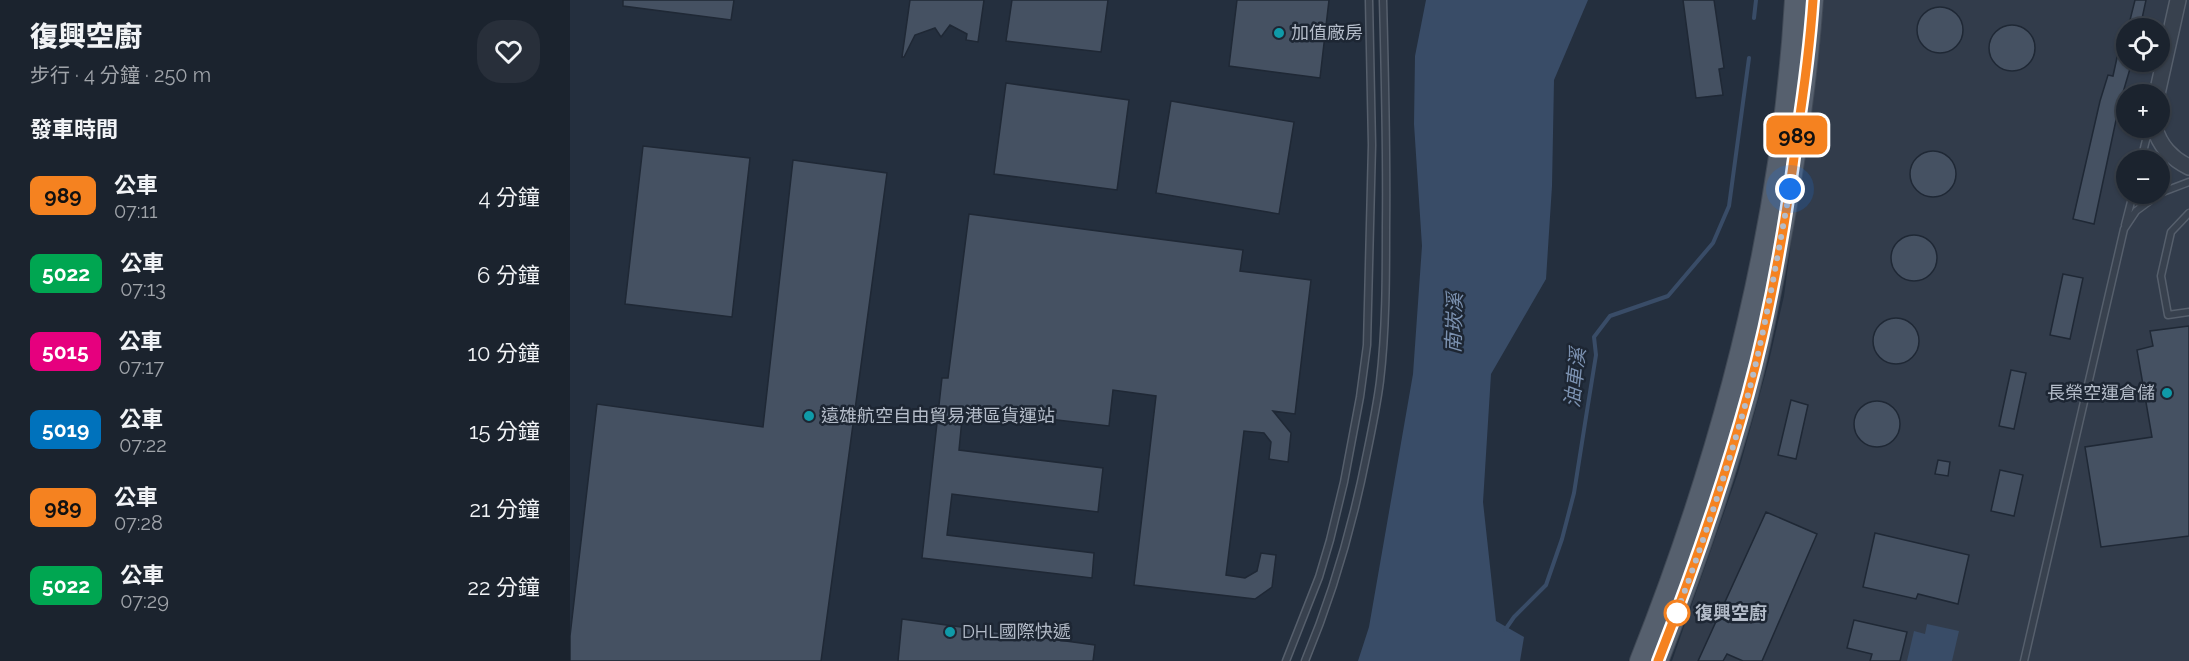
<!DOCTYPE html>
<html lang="zh-TW">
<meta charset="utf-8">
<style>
:root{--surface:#1b232e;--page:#282f3a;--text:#f1f3f6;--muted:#a0a4aa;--line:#39404a}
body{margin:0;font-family:Raleway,"Noto Sans TC",sans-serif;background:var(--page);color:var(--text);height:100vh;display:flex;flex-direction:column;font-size:22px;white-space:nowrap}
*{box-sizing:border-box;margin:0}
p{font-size:20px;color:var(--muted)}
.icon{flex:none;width:33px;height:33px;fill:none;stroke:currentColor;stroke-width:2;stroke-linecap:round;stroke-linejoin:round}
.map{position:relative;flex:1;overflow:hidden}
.panel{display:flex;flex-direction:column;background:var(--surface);width:570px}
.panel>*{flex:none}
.badge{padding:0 12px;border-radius:9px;font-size:21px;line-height:39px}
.controls{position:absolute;left:1546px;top:18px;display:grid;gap:12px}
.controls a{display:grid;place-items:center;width:54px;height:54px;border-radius:50%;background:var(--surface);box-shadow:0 2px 4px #0004,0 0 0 2px var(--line);font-size:30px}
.you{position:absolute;width:30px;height:30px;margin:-15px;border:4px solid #fff;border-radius:50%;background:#1a73e8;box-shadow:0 0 0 9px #1a73e833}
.map>.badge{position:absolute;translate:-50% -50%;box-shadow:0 0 0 3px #fff}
h2{padding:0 30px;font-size:22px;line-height:54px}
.round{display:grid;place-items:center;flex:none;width:63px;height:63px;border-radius:24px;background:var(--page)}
.head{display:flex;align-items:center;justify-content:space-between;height:102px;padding:0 30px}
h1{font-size:28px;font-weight:800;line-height:45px}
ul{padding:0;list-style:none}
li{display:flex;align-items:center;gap:18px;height:78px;padding:0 30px}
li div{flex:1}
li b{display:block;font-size:22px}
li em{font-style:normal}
li .badge{min-width:66px;font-weight:700;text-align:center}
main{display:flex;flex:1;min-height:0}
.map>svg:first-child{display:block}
</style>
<main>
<section class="panel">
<div class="head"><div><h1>復興空廚</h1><p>步行 · 4 分鐘 · 250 m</p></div><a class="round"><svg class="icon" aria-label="heart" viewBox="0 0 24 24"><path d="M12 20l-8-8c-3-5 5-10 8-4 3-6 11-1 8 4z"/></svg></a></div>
<h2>發車時間</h2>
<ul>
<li><span class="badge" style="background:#f58220;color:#111">989</span><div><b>公車</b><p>07:11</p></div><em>4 分鐘</em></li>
<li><span class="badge" style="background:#00a651;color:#fff">5022</span><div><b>公車</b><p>07:13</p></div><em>6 分鐘</em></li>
<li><span class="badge" style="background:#e6007e;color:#fff">5015</span><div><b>公車</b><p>07:17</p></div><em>10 分鐘</em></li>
<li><span class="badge" style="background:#0072bc;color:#fff">5019</span><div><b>公車</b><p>07:22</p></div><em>15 分鐘</em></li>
<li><span class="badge" style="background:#f58220;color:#111">989</span><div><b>公車</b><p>07:28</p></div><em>21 分鐘</em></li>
<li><span class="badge" style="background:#00a651;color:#fff">5022</span><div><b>公車</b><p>07:29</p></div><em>22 分鐘</em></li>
</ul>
</section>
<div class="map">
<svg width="1619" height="661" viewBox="0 0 1619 661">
<rect width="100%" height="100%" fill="#242f3e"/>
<path fill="#323c4b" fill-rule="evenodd" d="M1254,0H1619V661H1102L1168,473L1199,361L1214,296ZM1557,28H1590V62H1557ZM1557,94H1590V128H1557ZM1557,160H1590V194H1557Z"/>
<path fill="#394c67" d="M856,0H1018L984,80L982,186L976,279L921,374L913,502L926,621L954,637L950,661H788L799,627L843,374L852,246L844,124L845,56Z
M1357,624L1389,631L1382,661H1337L1344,631L1355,634Z"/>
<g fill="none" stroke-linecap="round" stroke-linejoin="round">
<path stroke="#394c67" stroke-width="4" d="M1184,18L1186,0
M935,630L944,617L976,585L992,539L1004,493L1016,417L1026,355L1024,337L1040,316L1098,296L1143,243L1159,206L1179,58"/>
</g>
<path fill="#455162" stroke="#1f2835" stroke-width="1.5" d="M53,0H164L161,20L53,6Z
M340,0H414L408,42L396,40L397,34L380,25L371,37L365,28L345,35L334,57H332Z
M442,0H538L531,52L436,41Z
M667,0H759L750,78L659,66Z
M1113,0H1144L1154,68L1149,69L1153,95L1126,98Z
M1565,0H1576L1570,28H1558Z
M1347 30a23 23 0 1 1 46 0a23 23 0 1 1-46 0Z
M1419 48a23 23 0 1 1 46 0a23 23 0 1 1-46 0Z
M1548,53L1557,55V62H1562L1549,106L1524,224L1503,219L1530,101L1538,75L1543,76Z
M436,83L559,100L547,190L424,174Z
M601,101L724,122L709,214L586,193Z
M73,146L180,158L162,317L55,304Z
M1340 174a23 23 0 1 1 46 0a23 23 0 1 1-46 0Z
M223,160L317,173L251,661H0V636L27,404L193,427Z
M399,214L673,250L670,271L741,280L725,414L703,411L721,433L718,462L699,459L701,442L694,433L674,431L656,575L675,578L687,571L691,553L706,555L702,587L685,599L564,585L586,396L543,390L539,426L393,409L389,450L533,468L528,512L382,494L377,535L524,553L522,578L352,558L372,378H378Z
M1321 258a23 23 0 1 1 46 0a23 23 0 1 1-46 0Z
M1493,274L1513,278L1500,339L1480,335Z
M1303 341a23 23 0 1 1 46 0a23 23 0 1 1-46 0Z
M1619,326V536L1531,547L1515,447L1582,437L1567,350L1583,346L1580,331Z
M1441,370L1456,373L1444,429L1429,426Z
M1221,400L1238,405L1226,459L1208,455Z
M1284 424a23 23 0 1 1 46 0a23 23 0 1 1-46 0Z
M1368,460L1380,462L1378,476L1365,474Z
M1430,470L1453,475L1444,516L1421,511Z
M1196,512L1247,534L1192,661H1173L1157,654L1153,661H1128Z
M1305,533L1399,555L1388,604L1348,594L1346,599L1293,587Z
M332,619L525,645L523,661H328Z
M1284,620L1337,632L1330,661H1300L1302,654L1277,648Z"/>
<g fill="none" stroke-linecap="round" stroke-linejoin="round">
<defs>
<path id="service" d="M1571,160L1579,128
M1590,193L1619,182
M1619,213L1601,232L1591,276L1598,315L1619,312
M1555,225L1563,194
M716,661L749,577L760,540L774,482L790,397L797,345L802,145L799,0
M735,661C763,594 783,524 797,453C802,429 807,405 810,381C816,330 816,278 816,227C817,151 815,76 813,0
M1454,661L1554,229L1566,211L1589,194"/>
<path id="tertiary" d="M1587,94L1608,0
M1585,128C1589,145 1602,159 1619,167"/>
<path id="primary" d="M1070,661C1154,450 1212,227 1225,0
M1088,661C1122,573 1153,485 1178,394C1191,344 1201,294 1210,243C1225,163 1237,81 1243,0"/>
</defs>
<use href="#service" stroke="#565f6c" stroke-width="9"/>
<use href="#tertiary" stroke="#565f6c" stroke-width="18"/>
<use href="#primary" stroke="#414a57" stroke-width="22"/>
<use href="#service" stroke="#38414e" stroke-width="6"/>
<use href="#tertiary" stroke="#38414e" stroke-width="15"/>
<use href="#primary" stroke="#56606e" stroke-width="20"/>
</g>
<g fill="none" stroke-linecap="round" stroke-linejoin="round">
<defs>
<path id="line" d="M1088,661C1122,574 1153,485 1178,394C1201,310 1216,222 1227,135C1234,90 1240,45 1243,0"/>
</defs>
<use href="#line" stroke="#fff" stroke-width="14"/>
<use href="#line" stroke="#f58220" stroke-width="9"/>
<path stroke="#b4bcc9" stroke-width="6" stroke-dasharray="0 10.8" d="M1107,613L1105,617C1133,544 1157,470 1178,395C1196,327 1207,257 1220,189"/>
</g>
<g fill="#0f9aa8" stroke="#1d2633" stroke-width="2">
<circle cx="709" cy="33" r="6"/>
<circle cx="1597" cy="393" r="6"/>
<circle cx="239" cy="416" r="6"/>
<circle cx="380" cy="632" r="6"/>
</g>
<circle fill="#fff" stroke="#f58220" stroke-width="3" cx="1107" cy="613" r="12"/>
<g text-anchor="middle" stroke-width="5" stroke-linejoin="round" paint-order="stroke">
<g font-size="18" fill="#b4bcc9" stroke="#1d2633" text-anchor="start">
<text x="721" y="39">加值廠房</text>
<text x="1585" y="399" text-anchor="end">長榮空運倉儲</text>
<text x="251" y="422">遠雄航空自由貿易港區貨運站</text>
<text x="392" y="638">DHL國際快遞</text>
</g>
<g font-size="18" font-weight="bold" fill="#b4bcc9" stroke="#1d2633" text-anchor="start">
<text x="1125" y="619">復興空廚</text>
</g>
<g font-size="20" font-style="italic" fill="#7c92b1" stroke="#1d2633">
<text transform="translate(884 323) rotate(-88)" y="7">南崁溪</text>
<text transform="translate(1005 378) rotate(-84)" y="7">油車溪</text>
</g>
</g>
</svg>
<div class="controls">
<a><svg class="icon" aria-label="locate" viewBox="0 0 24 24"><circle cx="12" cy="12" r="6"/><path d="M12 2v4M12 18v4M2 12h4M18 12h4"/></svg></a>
<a>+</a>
<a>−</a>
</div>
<div class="you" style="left:1220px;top:189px"></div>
<b class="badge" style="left:1227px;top:135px;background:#f58220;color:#111">989</b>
</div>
</main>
